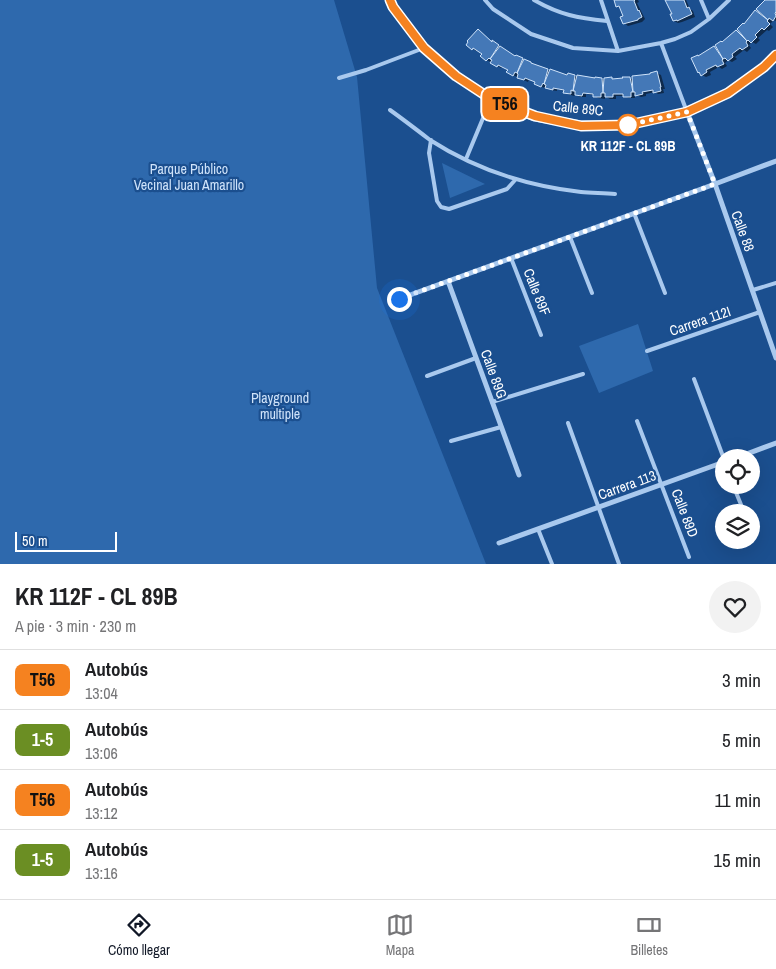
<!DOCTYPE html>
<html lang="es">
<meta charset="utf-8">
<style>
:root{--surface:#fff;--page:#f2f2f2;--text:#202124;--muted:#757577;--line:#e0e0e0;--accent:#111827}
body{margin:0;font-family:"Archivo Narrow",sans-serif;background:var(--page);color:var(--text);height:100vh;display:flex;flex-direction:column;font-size:19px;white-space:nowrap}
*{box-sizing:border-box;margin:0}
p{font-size:16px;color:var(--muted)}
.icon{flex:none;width:28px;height:28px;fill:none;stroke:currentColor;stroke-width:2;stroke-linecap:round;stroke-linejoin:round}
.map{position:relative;height:564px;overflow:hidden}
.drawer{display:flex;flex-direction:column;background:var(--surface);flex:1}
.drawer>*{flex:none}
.badge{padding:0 10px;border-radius:8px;font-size:18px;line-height:32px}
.buttons{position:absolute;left:715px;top:449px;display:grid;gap:10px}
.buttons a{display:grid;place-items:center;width:45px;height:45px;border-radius:50%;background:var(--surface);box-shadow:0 5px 20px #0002;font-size:25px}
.scale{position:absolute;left:15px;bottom:12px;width:102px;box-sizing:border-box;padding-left:5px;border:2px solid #fff;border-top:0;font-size:14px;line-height:18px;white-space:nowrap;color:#fff;-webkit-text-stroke:4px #1b4f8f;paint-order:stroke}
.you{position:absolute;width:25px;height:25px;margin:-12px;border:4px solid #fff;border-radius:50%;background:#1a73e8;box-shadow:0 0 0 8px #1a73e833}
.map>.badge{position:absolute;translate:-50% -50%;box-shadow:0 0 0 2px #fff}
.round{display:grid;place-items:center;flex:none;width:52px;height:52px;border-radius:26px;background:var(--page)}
.headline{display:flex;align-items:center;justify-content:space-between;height:85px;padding:0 15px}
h1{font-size:24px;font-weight:700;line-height:38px}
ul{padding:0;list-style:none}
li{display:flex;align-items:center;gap:15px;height:60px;padding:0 15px;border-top:1px solid var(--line)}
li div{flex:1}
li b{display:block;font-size:19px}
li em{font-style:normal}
li .badge{min-width:55px;font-weight:700;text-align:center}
.menu{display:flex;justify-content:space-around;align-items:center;height:70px;border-top:1px solid var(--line);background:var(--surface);font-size:14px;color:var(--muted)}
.menu a{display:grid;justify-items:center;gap:2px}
.menu .on{color:var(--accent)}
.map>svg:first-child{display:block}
</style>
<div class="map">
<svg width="776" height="564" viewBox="0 0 776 564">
<rect width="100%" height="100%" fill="#1b4f8f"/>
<path fill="#2e69ad" d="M0,0H334L357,77L377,288L486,564H0Z
M442,163L485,184L450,198Z
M638,324L653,371L599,393L579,346Z"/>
<path fill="#0007" d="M616,0H638L639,2L637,3L645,19L642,22L628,26L624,23L625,17L621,8L617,6Z
M667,0H687H686L690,9L693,11L695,17L682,22L678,23L674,21L673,14Z
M766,0H776V21L774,20L770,24L773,27L769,31L767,30L758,38L760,40L756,44L752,42L749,45L751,48L747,52L744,50L735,57L737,59L732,62L728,60L725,63L727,66L722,69L719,67L710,72L711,75L706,77L702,75L699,72L714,47L722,52L736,31L740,34L744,25L759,14Z
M492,42L516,58V57L534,66L550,71L575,76L578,78L602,79L606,81L624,80L630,78L634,80L657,73L661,75L665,89H663L664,93L658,94L655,92L646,94V96L641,97L634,94L635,98H629L624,96H616V99H610L605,96V99L598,98L594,95L586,94V97H580L575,94L574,96L568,94L565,92V91L557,89V91L551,90L546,87L545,88L539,86L536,82L529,79L528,82L517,77L508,72L509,70L503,66L501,68L492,63L487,60L484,54L478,49L476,51L468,45Z"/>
<path fill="#4478b7" stroke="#cfe3fa" d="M614,0H635L634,1L638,11L639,10L642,17L638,19V20L623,24L620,17L623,16L619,6L616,7Z
M665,0H684L687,8L689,7L692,14L677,21V20L673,21L670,14H672Z
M765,0H776V12L775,13L776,16L773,21L769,18L768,20L756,9Z
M755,10L768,20L767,21L770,24L764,30L762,28L755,35L757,37L751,43L748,40L747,41L737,29L743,23L744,24Z
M478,29L492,42V40L499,45L490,59L489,58L486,61L480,56L482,54L473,48L472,50L466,45L468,42L467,41Z
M736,30L747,41L746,42L748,46L742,50L740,48L732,54L733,57L728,61L725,58L723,59L715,45L721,41L722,42Z
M500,46L515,56L516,55L523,58L517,73L515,72L513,76L506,72L508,70L498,65L497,67L490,63L492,60L490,59Z
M714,46L723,59L722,60L724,64L717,67L716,65L706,70L707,72L701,76L699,72L698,73L691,58L698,55V56Z
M524,59L531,62V63L548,69L544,84L543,83L541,87L534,84L535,82L525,78L524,80L517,78L518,74L517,73Z
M550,69L567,75L568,73L575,75L573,91L571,90V94L563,93L564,90L553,88V90L545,88L546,85L544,84Z
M657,71L661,87H660L661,91L653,93V90L642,92L643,94L635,96V92H633L632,76L650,74V73Z
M577,75L595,78V77L602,78L603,93H601V97H593V94L583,93L582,96L575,95V91H573Z
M612,77V79L623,78L622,77H630L633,92H631V97H623V94H613V97H605V93H603L604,78Z"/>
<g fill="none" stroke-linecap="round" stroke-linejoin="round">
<path stroke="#a9c9ee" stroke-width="4" d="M485,0L493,9L531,34L573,48L618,51L661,43L675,39L691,32L709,19L729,0
M534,0C560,15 578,18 607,21
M601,0L618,51
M701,0L709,19
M661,43L687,112
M339,78L366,70L424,48
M390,110C404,120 417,130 430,140C475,169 528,186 581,192C592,193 604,193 615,194
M431,140L429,153L437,201L441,207L449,209L507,189L516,179
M466,159L491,99
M634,213L665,293
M570,237L592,293
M511,258L541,335
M753,290L776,283
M647,351L760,312
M427,376L476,358
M694,379L724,459
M492,402L583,374
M637,421L689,557
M568,423L619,564
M451,441L501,427
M733,485L744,512
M538,529L552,564"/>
<path stroke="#a9c9ee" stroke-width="5" d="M687,112L715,184L776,358
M448,281L519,475
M399,299L715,184L776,161
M736,458L776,443
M499,543L724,462"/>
<path stroke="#a9c9ee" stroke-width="9" d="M390,0L393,7L424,48L456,76L491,99L535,117L581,125H628L687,112L728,93L764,67L776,55"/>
</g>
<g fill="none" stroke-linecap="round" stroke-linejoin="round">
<defs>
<path id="line" d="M390,0L393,7L424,48L456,76L491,99L535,116L581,126L628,125L687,112L728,93L764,67L776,55"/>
</defs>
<use href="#line" stroke="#fff" stroke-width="11"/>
<use href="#line" stroke="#f58220" stroke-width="8"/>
<path stroke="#fff" stroke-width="5" stroke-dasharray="0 9" d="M399,299L715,184L687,112L628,125"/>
</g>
<circle fill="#fff" stroke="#f58220" stroke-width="2.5" cx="628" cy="125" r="10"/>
<g text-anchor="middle" stroke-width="4.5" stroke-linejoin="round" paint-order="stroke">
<g font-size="14" fill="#fff" stroke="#1b4f8f">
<text transform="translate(578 108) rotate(6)" y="5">Calle 89C</text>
<text transform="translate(743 231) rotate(70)" y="5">Calle 88</text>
<text transform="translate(537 292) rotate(68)" y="5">Calle 89F</text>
<text transform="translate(700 321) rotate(-19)" y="5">Carrera 112I</text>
<text transform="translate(494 374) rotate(70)" y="5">Calle 89G</text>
<text transform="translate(627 485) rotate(-20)" y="5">Carrera 113</text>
<text transform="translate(685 513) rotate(69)" y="5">Calle 89D</text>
</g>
<g font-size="14" font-weight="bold" fill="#fff" stroke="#1b4f8f">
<text x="628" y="151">KR 112F - CL 89B</text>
</g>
<g font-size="14" fill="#cfe3fa" stroke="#1b4f8f">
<text x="189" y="174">Parque Público<tspan x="189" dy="16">Vecinal Juan Amarillo</tspan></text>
<text x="280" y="403">Playground<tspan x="280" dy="16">multiple</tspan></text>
</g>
</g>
</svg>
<div class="buttons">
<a><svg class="icon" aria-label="locate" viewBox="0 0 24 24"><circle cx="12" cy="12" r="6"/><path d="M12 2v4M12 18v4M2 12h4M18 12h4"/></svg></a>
<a><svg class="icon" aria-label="layers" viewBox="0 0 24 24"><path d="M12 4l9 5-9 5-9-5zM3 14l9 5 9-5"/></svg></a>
</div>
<div class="scale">50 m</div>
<div class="you" style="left:399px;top:299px"></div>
<b class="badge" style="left:505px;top:104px;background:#f58220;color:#111">T56</b>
</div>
<section class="drawer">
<div class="headline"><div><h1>KR 112F - CL 89B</h1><p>A pie · 3 min · 230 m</p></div><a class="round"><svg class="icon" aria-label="heart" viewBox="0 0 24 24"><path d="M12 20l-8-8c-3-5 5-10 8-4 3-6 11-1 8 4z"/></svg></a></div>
<ul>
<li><span class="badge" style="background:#f58220;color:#111">T56</span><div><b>Autobús</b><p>13:04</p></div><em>3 min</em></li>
<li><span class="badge" style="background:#6b8e23;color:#fff">1-5</span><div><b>Autobús</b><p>13:06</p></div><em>5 min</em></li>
<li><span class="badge" style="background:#f58220;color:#111">T56</span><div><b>Autobús</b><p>13:12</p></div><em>11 min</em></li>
<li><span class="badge" style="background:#6b8e23;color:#fff">1-5</span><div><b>Autobús</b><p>13:16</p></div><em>15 min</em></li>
</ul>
</section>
<nav class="menu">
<a class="on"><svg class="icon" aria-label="directions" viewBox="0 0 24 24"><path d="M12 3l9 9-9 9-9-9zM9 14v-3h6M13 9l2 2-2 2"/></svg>Cómo llegar</a>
<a><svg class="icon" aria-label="map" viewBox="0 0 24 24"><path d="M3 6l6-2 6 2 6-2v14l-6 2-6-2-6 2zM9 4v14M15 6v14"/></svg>Mapa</a>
<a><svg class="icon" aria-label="tickets" viewBox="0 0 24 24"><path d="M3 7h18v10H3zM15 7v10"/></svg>Billetes</a>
</nav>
